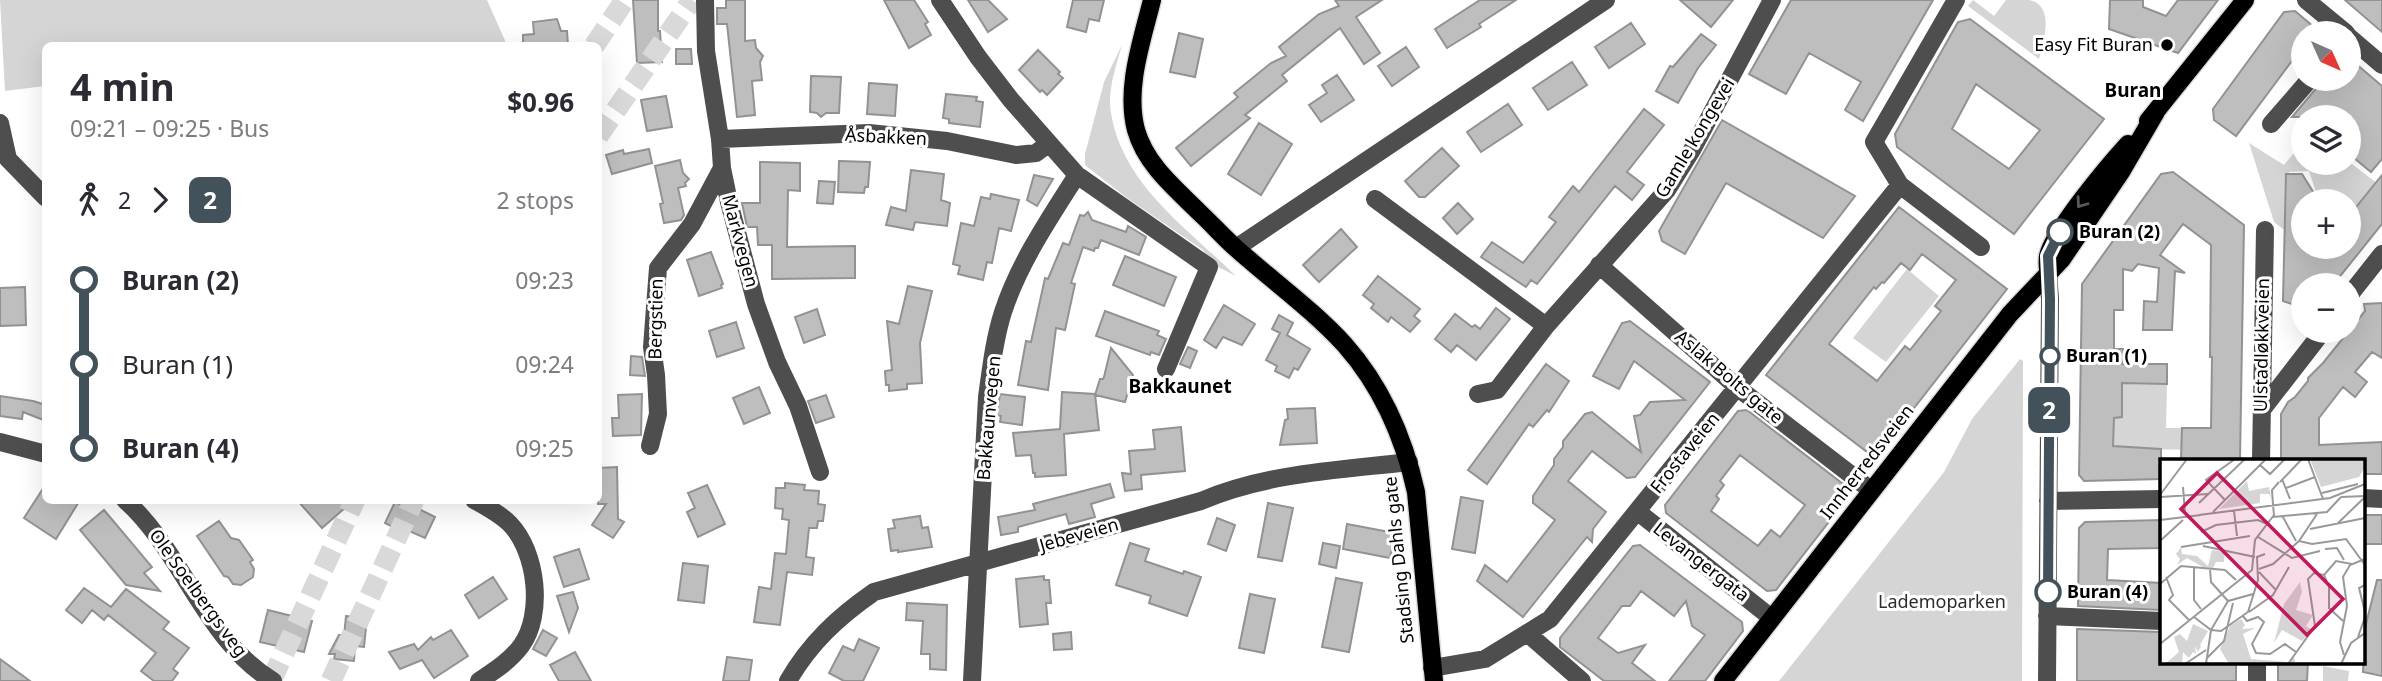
<!DOCTYPE html>
<meta charset="utf-8">
<style>
:root{--surface:#fff;--page:#f7f7f7;--text:#2b2b33;--muted:#7c7c81}
body{margin:0;font-family:"Noto Sans",sans-serif;background:var(--page);color:var(--text);height:100vh;display:flex;flex-direction:column;font-size:26px;white-space:nowrap}
*{box-sizing:border-box;margin:0}
p{font-size:23px;color:var(--muted)}
.icon{flex:none;width:38px;height:38px;fill:none;stroke:currentColor;stroke-width:2;stroke-linecap:round;stroke-linejoin:round}
.map{position:relative;flex:1;overflow:hidden}
.panel{position:absolute;left:42px;top:42px;width:560px;height:462px;display:flex;flex-direction:column;background:var(--surface);border-radius:10px;box-shadow:0 7px 28px #0002}
.panel>*{flex:none}
.badge{padding:0 14px;border-radius:10px;font-size:24px;line-height:46px}
.needle{width:46px;rotate:135deg}
.buttons{position:absolute;left:2291px;top:21px;display:grid;gap:14px}
.buttons a{display:grid;place-items:center;width:70px;height:70px;border-radius:50%;background:var(--surface);box-shadow:0 7px 28px #0002;font-size:35px}
.map>.badge{position:absolute;translate:-50% -50%;box-shadow:0 0 0 4px #fff}
.legs{display:flex;align-items:center;gap:10px;height:77px;padding:0 28px;font-size:23px}
.legs p{margin-inline-start:auto}
.overview{display:flex;align-items:center;justify-content:space-between;height:119px;padding:0 28px}
h1{font-size:38px;font-weight:700;line-height:52px}
ul{padding:0 28px;list-style:none}
li{display:flex;align-items:center;gap:24px;height:84px;font-size:26px}
li i{display:grid;place-items:center;width:10px;height:100%;margin:0 9px;background:currentColor}
li i::after{content:'';width:18px;height:18px;margin:-9px;border:5px solid;border-radius:50%;background:var(--surface)}
li p{margin-inline-start:auto}
li:first-child i{background:linear-gradient(#0000 50%,currentColor 0)}
li:last-child i{background:linear-gradient(currentColor 50%,#0000 0)}
.map>svg:first-child{display:block}
</style>
<div class="map">
<svg width="2382" height="681" viewBox="0 0 2382 681">
<rect width="100%" height="100%" fill="#fff"/>
<path fill="#d5d5d5" d="M0,0H487L507,45L46,46L45,86L5,91Z
M1973,0L1994,16L2006,0C2013,0 2022,0 2029,0C2056,6 2043,41 2039,59L1968,6Z
M1122,45C1116,66 1107,91 1111,113C1122,184 1188,229 1236,276L1212,264L1203,250L1127,198L1085,165V154L1104,82Z
M2303,142V163H2348L2349,154L2352,164L2378,184L2349,221L2348,201H2319L2309,171L2289,172L2287,232L2274,222L2249,143L2284,165Z
M1907,269L1939,296L1886,362L1853,338Z
M2020,359L2023,361L2022,681H1779L1944,472L1972,419Z
M2114,383L2167,384L2166,428H2218L2205,450L2132,449L2113,460L2114,418L2122,417Z
M2323,666L2349,671L2348,681H2323Z"/>
<path fill="#bebebe" stroke="#929292" stroke-width="2" fill-rule="evenodd" d="M633,0H658V31H660L662,62L637,63Z
M726,0H745V41L755,40L756,48L763,56L760,62L762,80L752,81L755,115L737,117L727,24H717V8H726Z
M884,0H914L928,22L925,24L931,35L909,48Z
M968,0H988L1007,19L988,32Z
M1073,0H1104L1099,21L1089,19L1086,32L1067,27Z
M1335,0H1382L1356,17L1380,53L1364,64L1340,28L1282,75L1287,81L1245,115L1250,118L1191,166L1176,148L1238,97L1234,93L1271,63L1286,56L1279,47L1319,14L1339,6Z
M1480,0H1516L1479,24L1481,27L1447,48L1435,29Z
M1680,0H1733L1711,27Z
M1791,0H1933L1863,121L1845,110L1861,82L1809,53L1786,94L1749,74Z
M2110,0H2143V7L2166,16L2178,0H2218L2178,53L2109,29Z
M2345,0H2382V32Z
M2295,11L2321,33H2303V46L2236,136L2214,120L2213,109L2284,12Z
M557,19L561,31H567L568,46H523V35L534,34L533,22Z
M1970,19L2104,119L2014,234L1897,147L1895,134L1958,22ZM1976,84L2040,130L2009,169L1952,129Z
M1631,23L1645,44L1609,68L1595,47Z
M1179,33L1203,39L1195,77L1170,72Z
M1701,34L1716,45L1698,68L1678,103L1656,91L1670,66L1673,67Z
M1406,47L1419,67L1392,86L1378,66Z
M676,49H691L692,64H676Z
M1038,50L1060,72L1058,74L1063,78L1047,95L1042,90L1040,92L1019,70Z
M2348,57L2382,86V159L2371,172L2348,153V117H2292L2324,79H2348Z
M1572,62L1587,85L1548,110L1533,88Z
M1337,75L1354,100L1321,122L1309,105L1327,93L1322,85Z
M811,76L841,77L839,113H826L821,117L817,113L810,112Z
M869,83L897,85L895,116L867,114Z
M946,94L977,97L976,101L983,102L980,127L949,123V119L943,118Z
M666,96L672,127L647,131L641,100Z
M1508,104L1522,125L1481,152L1467,132Z
M1644,109L1664,125L1627,172L1644,185L1632,200L1615,186L1537,284L1531,280L1526,287L1481,257L1492,242L1523,263L1556,222L1549,217L1573,186L1579,192Z
M1722,120L1855,196L1823,238L1726,183L1685,254L1662,241L1659,231Z
M1259,123L1292,144L1261,195L1228,174Z
M1442,148L1459,166L1425,197H1419L1405,181Z
M649,149L652,163L612,174L606,155L623,150L624,154Z
M680,160L683,173L689,179L685,183L686,186L678,188L684,215L681,220L664,223L660,204L663,203L655,166Z
M839,161L870,162L868,187H865L864,193L838,192Z
M760,162L800,163V191L788,190L787,247L855,246V278L772,279V245H758L757,227H747L742,203H760Z
M911,170L944,174L941,200L950,203L947,226L915,222L913,230L886,225L891,207L906,211Z
M2173,172L2244,225L2240,460H2181L2182,428H2211L2212,357H2210L2211,245L2183,224L2160,255L2185,273L2175,271L2172,330H2143L2144,301L2157,302L2159,268L2138,264L2132,271L2123,269V310H2114V349H2123L2122,364H2167V384L2122,383V417L2114,418L2113,446L2161,449V479L2084,481L2079,475L2082,284L2161,174Z
M2286,174H2302L2319,201H2303V247H2348V217L2382,175V224L2333,285H2303V308L2283,301Z
M1034,175L1053,179L1037,206L1027,200Z
M819,181L835,182L833,204L817,203Z
M991,194L1019,200L1011,231L999,228L992,263L987,262L983,280L958,274L960,266L953,264L961,223L974,226L981,197L990,199Z
M1458,203L1473,219L1457,234L1443,218Z
M1899,207L2007,289L1875,458L1766,375ZM1922,254L1956,280L1935,306L1941,311L1910,350L1905,346L1877,381L1829,344L1874,287L1876,289L1882,282L1884,283L1901,263L1910,270Z
M1088,212L1092,220L1126,232L1128,226L1146,237L1139,255L1101,240L1098,248H1095L1094,251L1083,247L1071,283L1075,284L1065,330L1056,328L1048,390L1018,385L1026,341L1031,342L1045,278L1048,279L1063,243L1069,245L1080,215L1084,216Z
M1341,229L1357,247L1319,282L1303,265Z
M711,252L723,284L721,285L722,288L699,296L687,260Z
M1125,256L1176,277L1164,306L1113,285Z
M1378,276L1420,309L1414,316L1420,321L1410,332L1391,317L1388,322L1371,308L1374,304L1363,295Z
M908,286L932,291L920,343L922,383L907,384V389L889,391V385H886L885,371L892,370L887,321L899,324Z
M25,287L26,325L0,326V288Z
M2382,303V358L2372,352L2355,372L2367,382L2355,397L2343,387L2319,418V445L2382,442V474H2363V460H2281V414L2288,402L2295,397L2308,381V378L2323,363L2365,311L2364,304Z
M1224,305L1255,324L1242,345L1223,337L1216,348L1204,340Z
M1496,308L1510,319L1476,360L1457,345L1451,352L1435,339L1455,314L1472,327L1475,325L1480,329Z
M817,309L825,335L804,343L795,317Z
M1105,311L1159,331L1157,335L1166,339L1159,355L1151,352L1150,355L1096,336Z
M1279,315L1293,323L1287,335L1310,349L1298,370L1294,368L1289,378L1275,371L1277,366L1266,360L1280,333L1272,329Z
M1630,321L1710,382L1635,477L1627,478L1592,451L1568,481L1606,512L1593,529L1592,542L1587,537L1523,617L1477,581L1485,565L1507,582L1555,520L1533,503V496L1554,465V459L1563,447V441L1585,414L1592,412L1641,452L1634,416L1640,415L1650,402L1685,400L1634,361L1619,389L1593,376L1622,323Z
M736,322L744,348L717,357L709,331Z
M1188,347L1197,351L1190,368L1180,364Z
M1111,348L1133,375L1125,402L1095,395L1100,379H1103L1104,377Z
M631,356L642,357L645,376L630,375Z
M1546,364L1569,381L1549,412L1547,410L1533,427L1529,424L1487,484L1468,470Z
M759,387L770,413L744,424L733,398Z
M1062,392L1095,394L1099,430L1064,434L1066,475L1035,477V473H1033L1031,455L1016,456L1013,433L1060,429Z
M642,394L641,435L613,436L612,418H619L618,395Z
M1000,394L1025,397L1022,425L1000,422L1001,416L997,415Z
M826,395L834,417L816,423L808,401Z
M0,396L33,401L46,405V421L23,412L22,419L0,416Z
M1315,408L1317,443L1280,445L1285,420L1288,419L1287,409Z
M1747,410L1847,487L1849,496L1776,590L1767,591L1666,513L1665,505L1738,411ZM1740,455L1805,505L1780,537L1771,530L1758,546L1711,511L1719,499L1716,496L1724,485L1720,481Z
M1181,427L1185,471L1141,475L1142,489L1125,491L1122,473L1131,474L1129,451L1155,449L1153,430Z
M617,467L618,519L624,522L613,538L592,525L606,504H598V468Z
M785,483L805,485L804,490L819,491L818,504L825,505L823,521H818L817,528H809L806,557L814,558L812,575L787,572L780,625L754,622L759,587L771,589L775,553L786,554L789,520L782,519L783,509L775,508L776,488H785Z
M46,484V500H80L56,539L24,518Z
M1110,484L1114,497L1091,504L1095,517L1069,524L1066,514L1018,527V532L1001,535L998,517L1035,510L1033,504Z
M707,485L725,524L698,537L687,512L695,508L688,493Z
M1461,497L1483,501L1475,553L1452,549Z
M297,500H354L322,528Z
M395,502L414,510L415,507L435,517L425,538L407,530L405,533L385,523Z
M1268,503L1293,508L1282,561L1258,557Z
M104,510L152,567L144,573L160,591L126,585L80,530Z
M2363,515H2382V544H2363Z
M920,516L922,528L928,527L932,547L898,552V550L891,551L888,529L895,528L893,520Z
M1217,518L1235,525L1226,551L1208,544Z
M2161,520V548L2108,549L2107,580L2161,583V610L2078,606L2079,528L2085,522Z
M219,521L231,538L239,540L253,560L250,562L254,569L253,577L241,585L233,584L228,577L224,576L197,536Z
M1347,524L1395,533L1390,558L1343,549Z
M1130,543L1149,549L1145,561L1183,574L1184,571L1201,577L1187,616L1149,603L1151,596L1116,585Z
M1323,543L1340,546L1336,568L1319,564Z
M1640,545L1742,622L1743,631L1705,681H1669L1705,635L1692,626L1686,601L1674,616L1641,591L1630,606H1622L1598,638L1618,653L1645,645L1632,663L1655,681H1604L1560,647V638L1633,546Z
M579,549L589,579L564,587L554,557Z
M683,563L708,566L704,603L678,600Z
M1044,576V580H1049L1051,603H1046L1048,624L1020,627L1016,579Z
M493,577L507,599L479,618L465,595Z
M1336,578L1362,583L1349,652L1322,647Z
M2377,580H2382V676L2363,672L2365,628Z
M84,588L111,607L126,589L169,622L163,629L189,648L173,669L178,673L172,681H154L141,671L156,653L108,615L104,620L92,610L82,623L66,610Z
M573,592L578,608L569,632L557,596Z
M1250,594L1275,599L1264,653L1239,648Z
M907,603L947,605L946,670L930,669V654H921L923,621L906,620Z
M268,610L312,621L304,652L260,642Z
M346,616L367,618L364,647L355,646L354,661L334,659L335,654H329L339,635L344,636Z
M2077,629L2161,632V662H2236V681H2077Z
M451,630L468,656L434,678L422,660L400,669L389,652L414,644L418,650L431,637L433,640Z
M543,630L557,638L546,656L533,649Z
M1071,632L1072,649L1054,650L1053,634Z
M859,639L879,648L863,681H844L829,673L843,646L854,651Z
M575,652L591,681H559L550,665Z
M727,657L752,660L749,681H723Z
M0,659L30,681H0Z
M2278,662H2308L2307,681H2278Z"/>
<g fill="none" stroke-linecap="round" stroke-linejoin="round">
<path stroke="#d9d9d9" stroke-width="21" stroke-dasharray="21 10" stroke-linecap="butt" d="M594,46L625,0
M598,136L692,0
M271,681L355,500
M331,681L414,500"/>
<defs>
<path id="major" d="M1152,0C1142,41 1125,88 1136,130C1146,165 1175,188 1200,213C1213,225 1225,239 1238,250C1274,282 1313,310 1345,345C1382,387 1404,438 1416,492L1434,681
M2148,121L2245,0
M2048,272C2048,267 2047,260 2048,256C2054,230 2108,166 2128,144
M1723,681L2010,314L2062,259L2121,172L2156,112"/>
</defs>
<use href="#major" stroke="#dbdbdb" stroke-width="21"/>
<path stroke="#4e4e4e" stroke-width="18" d="M705,0L706,51L720,139L722,168L729,202L756,304L777,362L798,406L820,472
M940,0L978,57L1011,100L1077,175L1209,267L1166,369
M2306,0L2346,33
M2348,36L2382,65
M0,123L8,159L46,198
M2271,124L2310,79
M720,139L869,133L947,141L1016,155L1036,153L1048,144
M1900,185L1981,247
M1375,199L1546,326
M1236,248L1606,0
M1599,265L1738,388L1863,484
M2348,297L2382,254
M1478,394L1497,390L1546,326L1667,190L1692,150L1772,0
M2261,411L2323,331
M0,442L46,454
M650,446L658,414L656,375L652,347L658,268L692,224L722,168
M2261,461L2265,230
M2363,498L2382,499
M125,500C183,552 205,640 273,681
M474,500C487,507 500,514 510,524C537,552 544,615 521,646C510,661 494,671 479,681
M2048,501L2162,499
M1638,512L1764,612
M2047,616L2162,621
M1527,633L1582,681
M2257,662V681
M1432,668L1485,659L1550,619L1900,185L1874,142L1956,0
M788,681C810,643 838,617 874,592L1201,501C1266,473 1340,470 1409,462
M972,681L987,397C991,369 994,340 1003,312C1019,263 1049,219 1077,175
M2047,681L2050,299L2048,272"/>
<use href="#major" stroke="#000" stroke-width="18"/>
</g>
<defs><path id="oneway-chevron" d="M-2-3.5L2.5 0L-2 3.5" fill="none" stroke-width="1.6" stroke-linecap="round" stroke-linejoin="round" transform="scale(1.75)"/></defs>
<use stroke="#595959" href="#oneway-chevron" transform="translate(2081 203) rotate(126)"/>
<g fill="none" stroke-linecap="round" stroke-linejoin="round">
<defs>
<path id="line-1" d="M2048,592L2050,299L2048,256L2060,232"/>
</defs>
<use href="#line-1" stroke="#fff" stroke-width="16"/>
<use href="#line-1" stroke="#43525a" stroke-width="10"/>
</g>
<circle fill="#000" stroke="#fff" stroke-width="2.5" cx="2167" cy="45" r="7"/>
<g fill="#fff" stroke="#43525a" stroke-width="3.5">
<circle cx="2060" cy="232" r="12"/>
<circle cx="2050" cy="356" r="9"/>
<circle cx="2048" cy="592" r="12"/>
</g>
<g text-anchor="middle" stroke-width="6" stroke-linejoin="round" paint-order="stroke">
<g font-size="18" fill="#000" stroke="#fff" text-anchor="end">
<text x="2153" y="51">Easy Fit Buran</text>
</g>
<g font-size="18" fill="#000" stroke="#fff">
<text transform="translate(886 137) rotate(3)" y="6">Åsbakken</text>
<text transform="translate(1695 138) rotate(-59)" y="6">Gamle kongevei</text>
<text transform="translate(740 241) rotate(75)" y="6">Markvegen</text>
<text transform="translate(656 319) rotate(-89)" y="6">Bergstien</text>
<text transform="translate(2262 345) rotate(-89)" y="6">Ulstadløkkveien</text>
<text transform="translate(1729 377) rotate(40)" y="6">Aslak Bolts gate</text>
<text transform="translate(989 418) rotate(-85)" y="6">Bakkaunvegen</text>
<text transform="translate(1685 453) rotate(-51)" y="6">Frostaveien</text>
<text transform="translate(1867 462) rotate(-52)" y="6">Innherredsveien</text>
<text transform="translate(1079 535) rotate(-16)" y="6">Jebeveien</text>
<text transform="translate(1399 560) rotate(-96)" y="6">Stadsing Dahls gate</text>
<text transform="translate(1701 562) rotate(38)" y="6">Levangergata</text>
<text transform="translate(198 593) rotate(54)" y="6">Ole Soelbergs veg</text>
</g>
<g font-size="18" font-weight="bold" fill="#000" stroke="#fff" text-anchor="start">
<text x="2079" y="238">Buran (2)</text>
<text x="2066" y="362">Buran (1)</text>
<text x="2067" y="598">Buran (4)</text>
</g>
<g font-size="18" fill="#2c2c2c" stroke="#fff">
<text x="1942" y="608">Lademoparken</text>
</g>
<g font-size="19" font-weight="bold" fill="#000" stroke="#fff">
<text x="2133" y="97">Buran</text>
<text x="1180" y="393">Bakkaunet</text>
</g>
</g>
<g transform="translate(2160 459)">
<rect width="205" height="205" fill="#fff"/>
<path d="M150,0H205V8L199,18L161,28ZM87,22L89,32L109,28L111,39L109,35H100V44L59,50ZM21,88L22,95L37,97L48,107L52,91L65,93L64,103H56L53,109L43,108L27,99L17,106L20,100L16,95ZM140,123L142,133L136,151L153,156L146,167L152,171L142,182L122,171L114,184L124,145ZM81,160L85,166L82,170L95,169L83,175L91,200L129,203L133,196L136,205H69L60,190L70,167ZM33,165L48,172L40,186L44,190L41,187L38,193L35,187L36,195L33,193L29,199L23,193L22,205H5L19,193L14,178L20,175L27,182Z" fill="#d5d5d5"/>
<path fill="none" stroke="#999" stroke-width="2" d="M148,0L163,40M100,6L110,15L125,0M122,20L130,40M120,23L142,0M23,28L25,54M126,29L155,18M162,34L198,25M0,36L27,0M0,38L48,35M181,38L205,37M65,41L46,21L75,0M39,44L85,0M113,46L112,31L119,23M74,52L77,77M53,53L106,0M39,56L170,39L205,25M113,58L167,53L181,38M123,58L136,82M0,61L41,56M177,65L205,38M150,70L205,59M41,73L56,66L98,61L107,65M98,78L132,99L160,92M0,82L23,61M139,82L152,85L186,80L205,106M43,87L95,98M21,88L90,77M165,90L177,89L184,101M34,109V141L41,150M50,110L51,123L68,142L93,135M99,110L113,105L139,82L157,55M99,113L116,131M164,116L169,128V149L183,162M164,116L176,102L192,105M6,118L13,136L9,141L29,161M0,125L21,107L65,111L76,121M205,126L199,129L205,153M89,153L113,136L129,108M82,156L87,162L98,158L104,163L92,185L96,194L110,195L125,185L136,193M34,158L51,171L61,172L88,153L98,121L97,98L105,95M198,178L205,158M0,185L92,111L95,81L114,56L113,46M184,196L180,183L187,147L183,118L190,106L205,100M46,200L64,182L73,144M25,205L46,191M46,205L51,171L68,142M128,205L155,167L148,120L154,114L164,116M181,205L191,184L205,174"/>
<path fill="#c2185b" fill-opacity="0.15" stroke="#c2185b" stroke-width="3.5" d="M57,14L183,140L147,176L21,50Z"/>
<rect width="205" height="205" fill="none" stroke="#000" stroke-width="3.5"/>
</g>
</svg>
<div class="buttons">
<a><svg class="needle" viewBox="-14 -14 28 28"><path d="M0-13l5 13h-10z" fill="#e53935"/><path d="M0 13l5-13h-10z" fill="#7c7c81"/></svg></a>
<a><svg class="icon" aria-label="layers" viewBox="0 0 24 24"><path d="M12 4l9 5-9 5-9-5zM3 14l9 5 9-5"/></svg></a>
<a>+</a>
<a>−</a>
</div>
<b class="badge" style="left:2049px;top:410px;background:#43525a;color:#fff">2</b>
<section class="panel">
<div class="overview"><div><h1>4 min</h1><p>09:21 – 09:25 · Bus</p></div><b>$0.96</b></div>
<div class="legs"><svg class="icon" aria-label="walk" viewBox="0 0 24 24"><circle cx="13" cy="4" r="2"/><path d="M13 8l-2 6 4 7M11 14l-3 7M7 12l3-4h3l4 4"/></svg>2<svg class="icon" aria-label="forward" viewBox="0 0 24 24"><path d="M9 5l7 7-7 7"/></svg><b class="badge" style="background:#43525a;color:#fff">2</b><p>2 stops</p></div>
<ul>
<li><i style="color:#43525a"></i><b>Buran (2)</b><p>09:23</p></li>
<li><i style="color:#43525a"></i><span>Buran (1)</span><p>09:24</p></li>
<li><i style="color:#43525a"></i><b>Buran (4)</b><p>09:25</p></li>
</ul>
</section>
</div>
